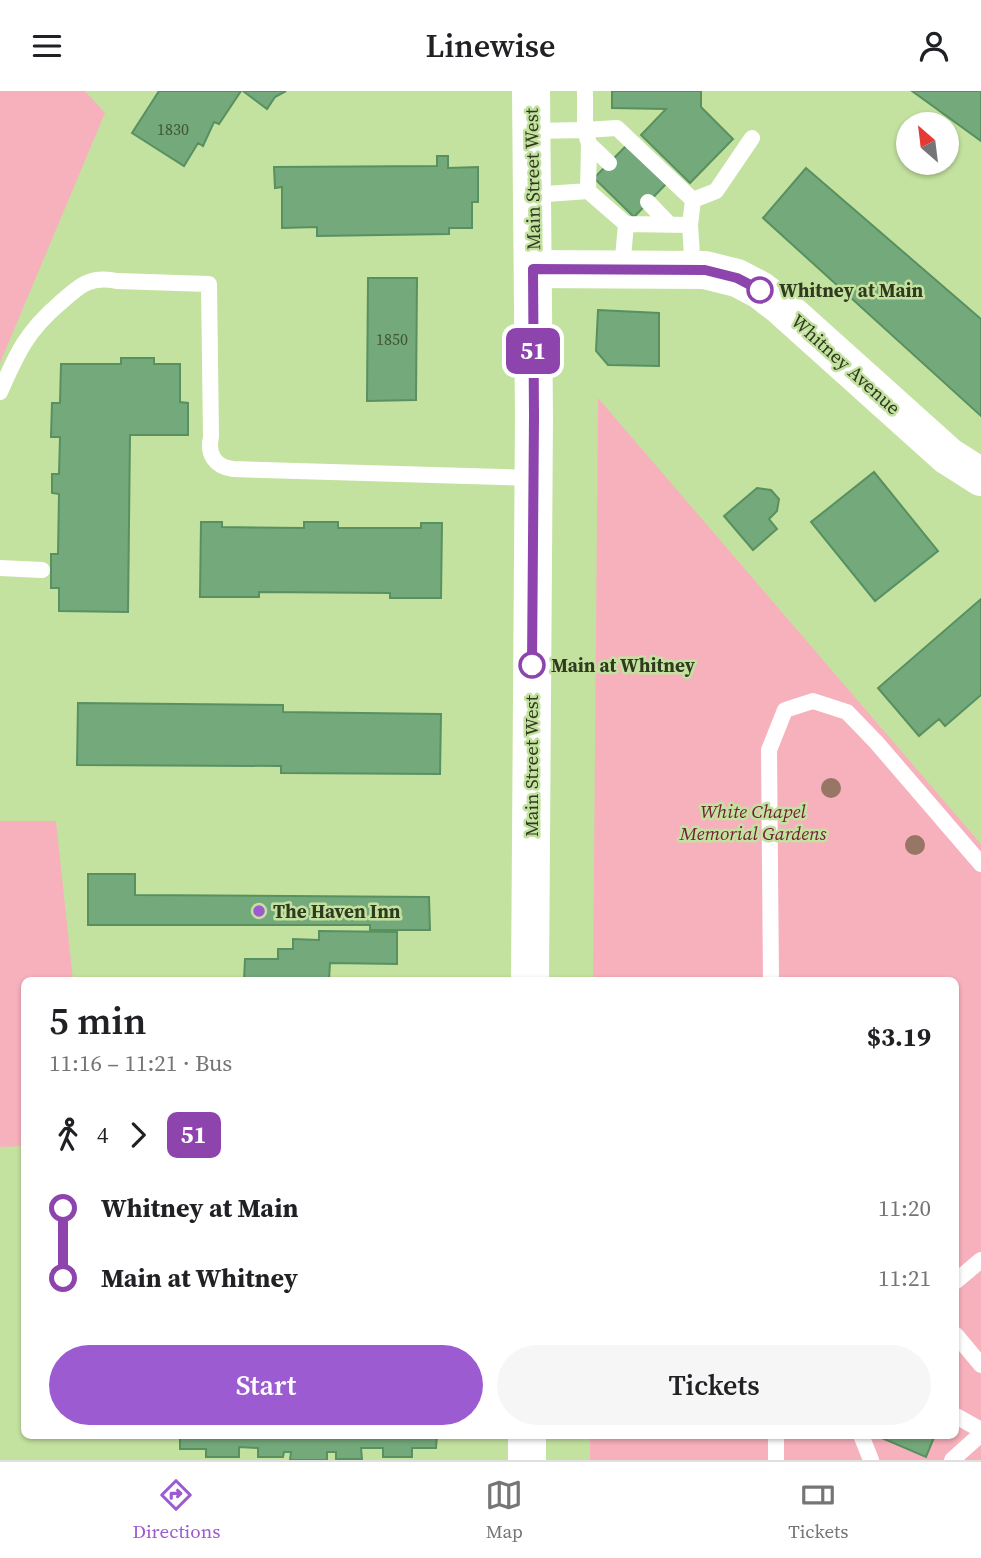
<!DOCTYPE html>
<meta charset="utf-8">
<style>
:root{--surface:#fff;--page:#f6f6f6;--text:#202124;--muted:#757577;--line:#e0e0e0;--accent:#9d5bd1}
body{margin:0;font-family:"Source Serif 4",serif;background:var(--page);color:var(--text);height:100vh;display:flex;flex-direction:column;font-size:26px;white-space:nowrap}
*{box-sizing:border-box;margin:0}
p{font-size:23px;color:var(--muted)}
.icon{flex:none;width:38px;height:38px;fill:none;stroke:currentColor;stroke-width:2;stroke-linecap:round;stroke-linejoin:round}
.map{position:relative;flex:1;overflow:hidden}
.drawer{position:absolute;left:21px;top:886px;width:938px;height:462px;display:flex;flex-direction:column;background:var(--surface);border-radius:10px;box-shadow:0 2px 5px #0004}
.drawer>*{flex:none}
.badge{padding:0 14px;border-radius:10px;font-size:24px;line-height:46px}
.needle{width:46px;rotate:332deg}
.tools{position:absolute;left:896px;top:21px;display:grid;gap:14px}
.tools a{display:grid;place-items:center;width:63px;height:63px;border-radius:50%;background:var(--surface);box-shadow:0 2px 5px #0004;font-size:35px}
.map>.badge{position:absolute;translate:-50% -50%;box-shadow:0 0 0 4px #fff}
.legs{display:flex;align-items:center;gap:10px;height:77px;padding:0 28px;font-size:23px}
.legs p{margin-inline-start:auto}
.headline{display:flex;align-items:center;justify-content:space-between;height:119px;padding:0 28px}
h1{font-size:38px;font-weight:600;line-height:52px}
.cta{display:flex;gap:14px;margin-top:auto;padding:14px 28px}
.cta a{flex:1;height:80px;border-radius:42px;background:var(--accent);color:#fff;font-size:28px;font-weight:600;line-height:80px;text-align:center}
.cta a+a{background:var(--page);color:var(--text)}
ul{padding:0 28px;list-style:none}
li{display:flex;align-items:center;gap:24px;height:70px;font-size:26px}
li i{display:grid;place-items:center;width:10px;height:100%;margin:0 9px;background:currentColor}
li i::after{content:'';width:18px;height:18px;margin:-9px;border:5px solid;border-radius:50%;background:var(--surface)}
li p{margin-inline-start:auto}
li:first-child i{background:linear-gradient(#0000 50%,currentColor 0)}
li:last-child i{background:linear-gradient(currentColor 50%,#0000 0)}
header{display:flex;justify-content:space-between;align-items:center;height:91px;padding:0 28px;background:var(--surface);font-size:32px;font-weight:600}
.menu{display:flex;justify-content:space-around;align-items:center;height:98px;border-top:2px solid var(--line);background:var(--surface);font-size:19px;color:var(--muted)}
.menu a{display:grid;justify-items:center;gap:4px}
.menu .current{color:var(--accent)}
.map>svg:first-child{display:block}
</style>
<header><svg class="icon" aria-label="menu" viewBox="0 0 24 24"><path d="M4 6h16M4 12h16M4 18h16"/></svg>Linewise<svg class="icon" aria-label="person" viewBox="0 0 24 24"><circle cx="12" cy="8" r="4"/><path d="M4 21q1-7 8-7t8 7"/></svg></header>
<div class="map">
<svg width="981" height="1369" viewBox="0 0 981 1369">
<rect width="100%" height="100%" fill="#c4e29f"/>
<path fill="#f7b1bd" d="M0,0H85L105,22L0,272Z
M598,307L981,753V1369H590V1344H956V889H593Z
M0,730H56L73,889H24V1055L0,1056Z"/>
<path fill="#74a97b" stroke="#589060" stroke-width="2" d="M159,0H241L219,33L214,31L203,55L198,52L184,75L132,42Z
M243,0H286L275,6L267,18Z
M612,0H701V16L733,48L690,92L641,44L666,18L612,17Z
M912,0H981V50Z
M627,54L667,92L634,126L594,87Z
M437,65H448V77L478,76V111H472V137H449V143L317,145V136L282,137V96L275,97L274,76L437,75Z
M806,77L981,228V325L763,127Z
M368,187H417L416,309L367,310Z
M598,219L659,222V275L608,274L596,260Z
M121,267H154V273H180V311L188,312V344H130L128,521L59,520V497H51V463H58L59,403L52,402V383H59L60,346H51L52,312H60L61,273H121Z
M874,381L938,460L875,510L811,431Z
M757,397L771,399L779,408L777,420L769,428L777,438L753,459L724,425Z
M201,431H222V436L304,437V431H338V437H421V432H442L441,507H390V502L259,501V506H200Z
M981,508V604L945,635L939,628L919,645L878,597Z
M78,612L283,614V621L441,623L440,683L281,682V675L77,674Z
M88,783H135V804L429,806L430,839H370V834H88Z
M319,840L397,841V873L330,872L329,889H244L245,868H278V858H293V848L319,849Z
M180,1344H437L436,1357H412V1366H383V1357H361L362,1368H336V1361H327V1369H290L291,1361H284L283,1366H258V1357L239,1356V1366H206V1358H180Z
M875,1344H935L926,1366Z"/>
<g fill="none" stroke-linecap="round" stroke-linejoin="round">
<path stroke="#fff" stroke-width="16" d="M532,40L585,39V0
M589,53L609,72
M588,100L589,53L585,39L617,37L693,109L690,134L693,179
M532,104L588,100L626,133L622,178
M693,109L716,100L752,47
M648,111L669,133
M626,133L690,134
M0,301C17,262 27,240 60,212C79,195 90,184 117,190L209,193L211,346C207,363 215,376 233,378L533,387
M0,477L42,479
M771,889L769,659L785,619L813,610L847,621L876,651L981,773
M956,1190L981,1169
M956,1244L981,1274
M956,1325L981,1339
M861,1344L871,1369
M776,1369V1344
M952,1369L981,1343"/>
<path stroke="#fff" stroke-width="38" d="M533,178L705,179L737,187L760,199L781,215L948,365L981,386"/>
<path stroke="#fff" stroke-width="38" d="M530,889L534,325L531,0
M527,1369V1344"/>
</g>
<g fill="#977665">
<circle cx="831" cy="697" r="10"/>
<circle cx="915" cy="754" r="10"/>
</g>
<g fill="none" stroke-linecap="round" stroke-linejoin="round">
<defs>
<path id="line-1" d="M532,574L534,325L533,178L705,179L737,187L760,199"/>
</defs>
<use href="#line-1" stroke="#fff" stroke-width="16"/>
<use href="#line-1" stroke="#8e44ad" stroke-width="10"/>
</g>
<g fill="#fff" stroke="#8e44ad" stroke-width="3.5">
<circle cx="760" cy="199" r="12"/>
<circle cx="532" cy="574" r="12"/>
</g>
<circle fill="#9d5bd1" stroke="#c4e29f" stroke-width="2.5" cx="259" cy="820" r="7"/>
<g text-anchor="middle" stroke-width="5" stroke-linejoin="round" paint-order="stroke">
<g font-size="16" fill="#405636">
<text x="173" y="44">1830</text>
<text x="392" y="254">1850</text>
</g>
<g font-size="19" fill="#2f3a1f" stroke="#c4e29f">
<text transform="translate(532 88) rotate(-91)" y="7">Main Street West</text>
<text transform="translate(846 273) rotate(42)" y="7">Whitney Avenue</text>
<text transform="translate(531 675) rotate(-90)" y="7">Main Street West</text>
</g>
<g font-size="19" font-weight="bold" fill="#2f3a1f" stroke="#c4e29f" text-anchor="start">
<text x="779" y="206">Whitney at Main</text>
<text x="551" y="581">Main at Whitney</text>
</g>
<g font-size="19" font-style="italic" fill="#721e36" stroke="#c4e29f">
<text x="753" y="727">White Chapel<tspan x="753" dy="22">Memorial Gardens</tspan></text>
</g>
<g font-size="19" font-weight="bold" fill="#2f3a1f" stroke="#c4e29f" text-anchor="start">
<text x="273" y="827">The Haven Inn</text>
</g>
</g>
</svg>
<div class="tools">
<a><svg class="needle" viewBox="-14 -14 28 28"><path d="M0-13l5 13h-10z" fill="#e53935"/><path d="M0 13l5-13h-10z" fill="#757577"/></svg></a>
</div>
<b class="badge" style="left:533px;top:260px;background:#8e44ad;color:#fff">51</b>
<section class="drawer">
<div class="headline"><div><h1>5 min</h1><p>11:16 – 11:21 · Bus</p></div><b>$3.19</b></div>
<div class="legs"><svg class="icon" aria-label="walk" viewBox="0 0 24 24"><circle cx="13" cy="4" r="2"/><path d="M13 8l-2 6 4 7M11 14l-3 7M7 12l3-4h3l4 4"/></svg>4<svg class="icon" aria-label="forward" viewBox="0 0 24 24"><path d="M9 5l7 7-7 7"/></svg><b class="badge" style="background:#8e44ad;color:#fff">51</b></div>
<ul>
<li><i style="color:#8e44ad"></i><b>Whitney at Main</b><p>11:20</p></li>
<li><i style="color:#8e44ad"></i><b>Main at Whitney</b><p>11:21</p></li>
</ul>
<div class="cta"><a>Start</a><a>Tickets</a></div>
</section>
</div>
<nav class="menu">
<a class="current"><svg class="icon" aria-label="directions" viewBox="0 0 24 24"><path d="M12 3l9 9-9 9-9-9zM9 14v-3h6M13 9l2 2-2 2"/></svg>Directions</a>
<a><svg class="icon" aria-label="map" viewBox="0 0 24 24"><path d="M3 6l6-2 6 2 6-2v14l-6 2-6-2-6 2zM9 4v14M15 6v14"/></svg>Map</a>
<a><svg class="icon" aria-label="tickets" viewBox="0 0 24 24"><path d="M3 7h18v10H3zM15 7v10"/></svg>Tickets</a>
</nav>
